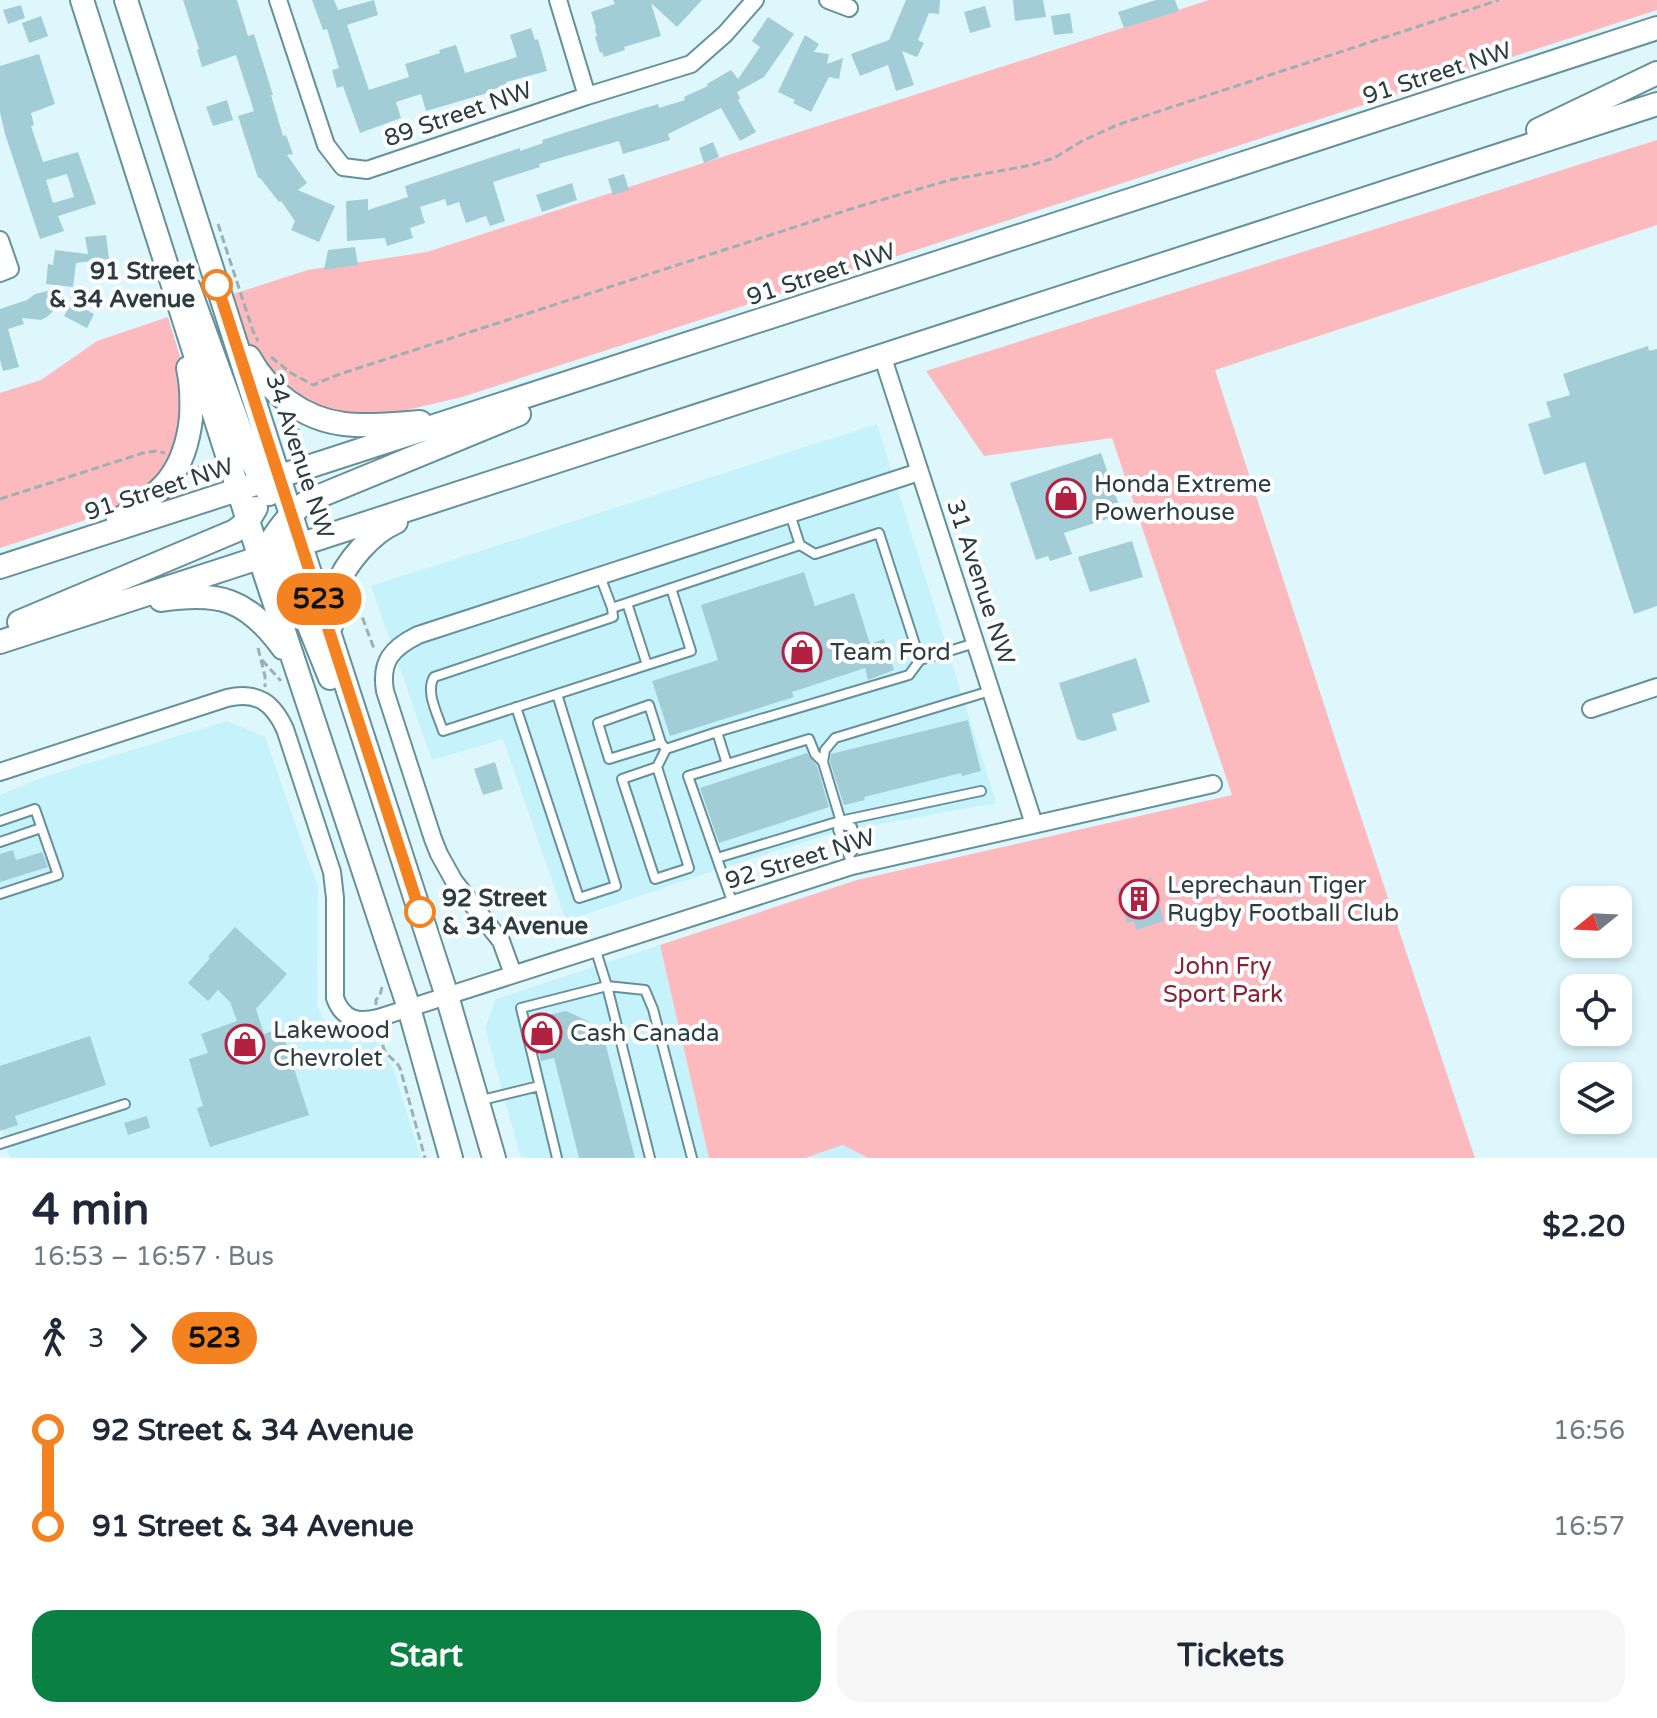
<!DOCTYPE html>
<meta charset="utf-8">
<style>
:root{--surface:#fff;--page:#f6f6f7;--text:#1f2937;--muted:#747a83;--accent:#0b8043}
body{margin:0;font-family:"Varela Round",sans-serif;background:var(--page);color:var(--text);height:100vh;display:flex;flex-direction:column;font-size:30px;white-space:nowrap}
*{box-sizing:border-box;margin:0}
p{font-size:26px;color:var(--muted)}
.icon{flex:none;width:44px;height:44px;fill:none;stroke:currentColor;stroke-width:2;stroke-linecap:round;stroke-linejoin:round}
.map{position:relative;height:1158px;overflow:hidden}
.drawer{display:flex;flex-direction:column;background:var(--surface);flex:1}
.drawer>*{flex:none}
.badge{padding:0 16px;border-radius:26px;font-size:28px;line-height:52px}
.needle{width:52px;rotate:252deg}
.buttons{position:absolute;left:1560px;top:886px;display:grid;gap:16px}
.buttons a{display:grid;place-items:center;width:72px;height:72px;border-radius:16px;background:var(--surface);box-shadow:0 4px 12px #0003;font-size:40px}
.map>.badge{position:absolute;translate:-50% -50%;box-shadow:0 0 0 4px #fff}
.legs{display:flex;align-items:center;gap:12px;height:88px;padding:0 32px;font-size:26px}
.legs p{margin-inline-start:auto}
.summary{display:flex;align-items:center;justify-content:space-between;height:136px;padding:0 32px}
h1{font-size:44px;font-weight:700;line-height:60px}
.primary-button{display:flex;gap:16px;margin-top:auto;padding:16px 32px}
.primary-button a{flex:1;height:92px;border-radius:24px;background:var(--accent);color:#fff;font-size:32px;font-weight:700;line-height:92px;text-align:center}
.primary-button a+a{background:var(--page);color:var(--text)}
ul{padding:0 32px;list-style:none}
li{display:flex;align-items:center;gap:28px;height:96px;font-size:30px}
li i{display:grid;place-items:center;width:12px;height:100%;margin:0 10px;background:currentColor}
li i::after{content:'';width:20px;height:20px;margin:-10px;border:6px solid;border-radius:50%;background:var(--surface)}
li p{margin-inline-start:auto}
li:first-child i{background:linear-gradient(#0000 50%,currentColor 0)}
li:last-child i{background:linear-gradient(currentColor 50%,#0000 0)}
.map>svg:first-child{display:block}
</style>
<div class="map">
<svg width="1657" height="1158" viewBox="0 0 1657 1158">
<rect width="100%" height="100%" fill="#ddf7fd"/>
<path fill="#c6f2fb" d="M877,424L996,803L836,832L707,873L566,921L503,739L432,760L371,586Z
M227,721L265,737L318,888L317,1005L329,1031L352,1043L376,1042L393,1068L421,1158H10L0,1124V795L44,777Z
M660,945L709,1158H521L485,1028L496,999Z
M843,1145L868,1158H805Z"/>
<path fill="#fcbabe" d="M1209,0H1657V10L462,397L390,414L356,416L315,408L285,391L250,347L230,295L308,270L427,252Z
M1657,140V225L1215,370L1345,769L1475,1158H868L843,1145L805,1158H709L660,945L857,880L1232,795L1112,438L984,456L926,371Z
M168,317L184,370L187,406L166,474L113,511L0,548V393L41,380L97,341Z"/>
<path fill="#a2cdd7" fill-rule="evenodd" d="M183,0H237L248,36L254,34L273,95H271L283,136L286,135L293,154L287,155L307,183L298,190L335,206L319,242L291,230L295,221L281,201L279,202L260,178H258L238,116L254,111L236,55L202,67L197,50L199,49Z
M312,0H334L338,10L374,0L378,15L347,25L369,90L409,77L405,64L440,53L439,50L456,45L465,73L517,57L510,35L531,28L535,40L538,39L547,71L506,82L507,85L488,91V93L426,111L421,94L396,102L401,118L360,133L343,86L337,88L332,70L339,68L327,29L323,30Z
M613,0H702L677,27L651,3L661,36L624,47L625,50L604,57L602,52L600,53L595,37L597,36L595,29L596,28L591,12L615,4Z
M906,0H940L939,14L929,13L918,40L924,43L917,57L902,51L914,85L896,91L888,65L860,76L851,54L889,40Z
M1013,0H1043L1046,17L1015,21Z
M1156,0H1175L1179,11L1124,28L1118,12Z
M21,5L25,18L8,24L3,10Z
M985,6L991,27L970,33L964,12Z
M1070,13L1073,33L1054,35L1051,16Z
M41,16L48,36L29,43L22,23Z
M768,17L794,34L764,77L737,92L740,98L738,100L756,132L740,141L721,108L668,134L670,140L623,154L619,141L539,164L540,167L493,182L505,221L490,226L486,216L466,223L459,202L447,206L445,199L420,207L425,223L410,228L413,238L387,246L385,238L347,241L346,201L368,199V210L408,197L405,186L520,148V151L543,143L542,140L602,121L658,104L659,108L685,100L684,97L708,86L707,84L731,70L738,79L760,47L752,41Z
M805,35L819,44L814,52L829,54L827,64L843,58L839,79L829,77L811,112L793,103L795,100L778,92Z
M39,54L55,104L31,113L34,125L31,126L43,162L78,152L96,204L58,216L64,231L40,239L5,134L0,112V66ZM67,174L74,197L53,203L46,180Z
M227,100L233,120L213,126L206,107Z
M713,142L719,157L704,163L699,148Z
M624,174L629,190L613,195L608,179Z
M572,183L577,200L542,212L536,195Z
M106,235L109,259L76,263L73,287L46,284L48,264L53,265L55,250L88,254L85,237Z
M355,247L358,265L324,270L328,250Z
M48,291L54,310L47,317L41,320L22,318L24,324L8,329L19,367L3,371L0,360V309L27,300L35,294Z
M72,302L94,314L87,328L64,316Z
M1648,346L1649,351L1657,349V606L1634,614L1585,462L1544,475L1528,424L1551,417L1546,402L1570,395L1563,374Z
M1101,453L1122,514L1064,533L1072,554L1050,561L1048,556L1036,560L1010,483Z
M1132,541L1143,577L1090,592L1078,557Z
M804,572L815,606L854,593L870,644L884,639L894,670L868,680L865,668L792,692L794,697L670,736L652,681L718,660L701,605Z
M1136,658L1150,702L1112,714L1117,730L1083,741L1077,739L1059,683Z
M968,720L981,771L962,776L961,773L864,797L865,800L844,805L830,762L831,754Z
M807,753L817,766L829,807L719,843L700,788Z
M495,762L503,789L483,795L474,769Z
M13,850L16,860L42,852L48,867L0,882V854Z
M1151,878L1164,921L1136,930L1134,921L1127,923L1117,889Z
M235,927L287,974L256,1009L264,1034L281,1028L309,1115L210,1147L197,1108L203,1106L189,1059L208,1053L201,1034L237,1021L230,1002L218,990L208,1001L188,983L210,958L208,957Z
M566,1011L588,1021L594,1045L605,1042L635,1158H579L554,1058L541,1061L532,1019Z
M90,1036L106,1085L15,1116L18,1125L0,1131V1066Z
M147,1116L150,1128L128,1135L124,1123Z"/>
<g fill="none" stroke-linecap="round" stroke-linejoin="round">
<defs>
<path id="lane" d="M790,514L800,545L815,554L879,533L920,660L975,643
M600,576L612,608L800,545
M627,603L647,665L691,651L671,588
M612,608L613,617L434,677C425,692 438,715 443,731L647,665
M516,707L579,898L616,886L557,694
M661,743L609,759L598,723L649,705L661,743L666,749
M727,764L717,732L909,675L920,660
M657,767L622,779L655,879L689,868L657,767L666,749L717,732
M0,821L35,809L58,875L0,894
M842,825L852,827L857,846L849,855
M0,842L41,828
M717,858L840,821L981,791
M852,866C849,853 842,842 838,829L842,825L823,762L825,750L835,738L990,691
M733,904L688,776L809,739L815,754L823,762
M595,948L607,986L650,1158
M478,1101L539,1086
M0,1144L125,1104
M557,1158L521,1008L607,986L645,990L653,1009L692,1158"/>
<path id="street" d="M278,0L326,145L343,167L367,170L587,96L691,64L725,34L755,0
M558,0L587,96
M828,0L849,8
M0,240L10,269L0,273
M882,355L1034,824
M1591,709L1657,687
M0,772L227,698C258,691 273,703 285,729L332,872L335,898V998C343,1020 358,1023 378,1018L852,866L1213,784
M513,974L501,941L454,881L439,854L433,839L385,691C380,661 392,648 418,635L919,472"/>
<path id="secondary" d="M82,0L265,574L409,1008L451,1158
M126,0L272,456L447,996L494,1158
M1538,130L1657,73
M189,288L252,462L269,494
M249,357C268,392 303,419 344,424C369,427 396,424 420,422
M118,520C163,493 185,472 191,418C192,400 192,386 188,368
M274,539L330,678
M260,558C274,536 287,513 310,500L519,414
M0,567C552,388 1105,209 1657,28
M161,600C220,591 247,599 283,648
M19,622L235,531L249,520L256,508
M331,626C333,614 333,599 337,587C345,563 372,532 396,522
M0,642L1657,104"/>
</defs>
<use href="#lane" stroke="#67919a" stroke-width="12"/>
<use href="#street" stroke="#67919a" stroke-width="20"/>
<use href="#secondary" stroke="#67919a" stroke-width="26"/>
<path stroke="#99b0b5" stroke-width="3" stroke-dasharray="8 4" stroke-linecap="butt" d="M218,224L253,331L258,341
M271,357L291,373L313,385L340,374L857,207L950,180L1032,165L1054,158L1082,141L1117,125L1499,0
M289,446L299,428
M198,466L212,473
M0,499L143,453L156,451L165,453
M354,595L373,646L377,650
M258,648L265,676V687
M262,660L281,681
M376,1005V1000L380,995L382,987
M381,1033C382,1040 382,1050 388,1055C393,1060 396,1061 400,1068L425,1158"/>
<use href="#lane" stroke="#fff" stroke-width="8"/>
<use href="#street" stroke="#fff" stroke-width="16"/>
<use href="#secondary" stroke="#fff" stroke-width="22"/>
</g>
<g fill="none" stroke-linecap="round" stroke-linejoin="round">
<defs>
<path id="line-1" d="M217,285L420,912"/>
</defs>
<use href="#line-1" stroke="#fff" stroke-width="18"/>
<use href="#line-1" stroke="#f58220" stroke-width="12"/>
</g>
<defs>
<symbol id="shop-ring" viewBox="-11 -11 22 22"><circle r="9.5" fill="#fff" stroke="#b32142" stroke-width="1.5"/><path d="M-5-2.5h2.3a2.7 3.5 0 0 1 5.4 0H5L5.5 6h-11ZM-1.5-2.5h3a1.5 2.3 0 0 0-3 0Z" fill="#b32142"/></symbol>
<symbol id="building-ring" viewBox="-11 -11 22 22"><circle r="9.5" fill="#fff" stroke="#b32142" stroke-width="1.5"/><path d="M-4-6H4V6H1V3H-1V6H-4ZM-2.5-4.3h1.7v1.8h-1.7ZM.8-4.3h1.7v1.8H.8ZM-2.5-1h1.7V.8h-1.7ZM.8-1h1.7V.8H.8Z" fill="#b32142"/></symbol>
</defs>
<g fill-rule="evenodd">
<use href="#shop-ring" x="1044" y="476" width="44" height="44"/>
<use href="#shop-ring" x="780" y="630" width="44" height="44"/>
<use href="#building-ring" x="1117" y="877" width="44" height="44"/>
<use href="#shop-ring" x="520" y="1011" width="44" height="44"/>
<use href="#shop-ring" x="223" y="1022" width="44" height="44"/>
</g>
<g fill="#fff" stroke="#f58220" stroke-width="4">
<circle cx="217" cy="285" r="14"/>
<circle cx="420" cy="912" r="14"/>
</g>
<g text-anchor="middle" stroke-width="8" stroke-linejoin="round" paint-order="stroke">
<g font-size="24" fill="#2b3d41" stroke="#fff">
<text transform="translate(1437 73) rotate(-18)" y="8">91 Street NW</text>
<text transform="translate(458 114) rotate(-19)" y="8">89 Street NW</text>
<text transform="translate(821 274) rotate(-18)" y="8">91 Street NW</text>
<text transform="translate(300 456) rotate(72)" y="8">34 Avenue NW</text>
<text transform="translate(159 489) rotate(-18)" y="8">91 Street NW</text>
<text transform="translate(981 582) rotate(72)" y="8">31 Avenue NW</text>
<text transform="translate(800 859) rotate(-17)" y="8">92 Street NW</text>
</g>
<g font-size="24" font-weight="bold" fill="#2b3d41" stroke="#fff" text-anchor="end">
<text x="195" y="279">91 Street<tspan x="195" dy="28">&amp; 34 Avenue</tspan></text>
<text x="442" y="906" text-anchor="start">92 Street<tspan x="442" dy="28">&amp; 34 Avenue</tspan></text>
</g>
<g font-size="24" fill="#2b3d41" stroke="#fff" text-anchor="start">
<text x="1094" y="492">Honda Extreme<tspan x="1094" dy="28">Powerhouse</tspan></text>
<text x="830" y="660">Team Ford</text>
<text x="1167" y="893">Leprechaun Tiger<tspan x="1167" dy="28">Rugby Football Club</tspan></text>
<text x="273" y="1038">Lakewood<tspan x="273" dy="28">Chevrolet</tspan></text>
<text x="570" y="1041">Cash Canada</text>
</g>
<g font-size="24" fill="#882135" stroke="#fff">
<text x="1223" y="974">John Fry<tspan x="1223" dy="28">Sport Park</tspan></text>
</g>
</g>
</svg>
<div class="buttons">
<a><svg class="needle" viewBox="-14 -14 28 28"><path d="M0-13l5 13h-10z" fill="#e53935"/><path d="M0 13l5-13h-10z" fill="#747a83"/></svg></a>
<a><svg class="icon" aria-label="locate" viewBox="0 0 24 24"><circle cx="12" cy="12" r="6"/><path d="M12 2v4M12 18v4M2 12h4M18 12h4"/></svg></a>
<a><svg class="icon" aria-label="layers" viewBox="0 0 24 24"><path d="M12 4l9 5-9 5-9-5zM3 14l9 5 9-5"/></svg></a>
</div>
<b class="badge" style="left:319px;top:599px;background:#f58220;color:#111">523</b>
</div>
<section class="drawer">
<div class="summary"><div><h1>4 min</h1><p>16:53 – 16:57 · Bus</p></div><b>$2.20</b></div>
<div class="legs"><svg class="icon" aria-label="walk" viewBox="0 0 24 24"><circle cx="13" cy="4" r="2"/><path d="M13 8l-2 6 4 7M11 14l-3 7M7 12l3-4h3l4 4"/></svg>3<svg class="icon" aria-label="forward" viewBox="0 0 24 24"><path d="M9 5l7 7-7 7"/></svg><b class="badge" style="background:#f58220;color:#111">523</b></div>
<ul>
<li><i style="color:#f58220"></i><b>92 Street &amp; 34 Avenue</b><p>16:56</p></li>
<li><i style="color:#f58220"></i><b>91 Street &amp; 34 Avenue</b><p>16:57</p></li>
</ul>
<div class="primary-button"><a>Start</a><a>Tickets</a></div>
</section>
